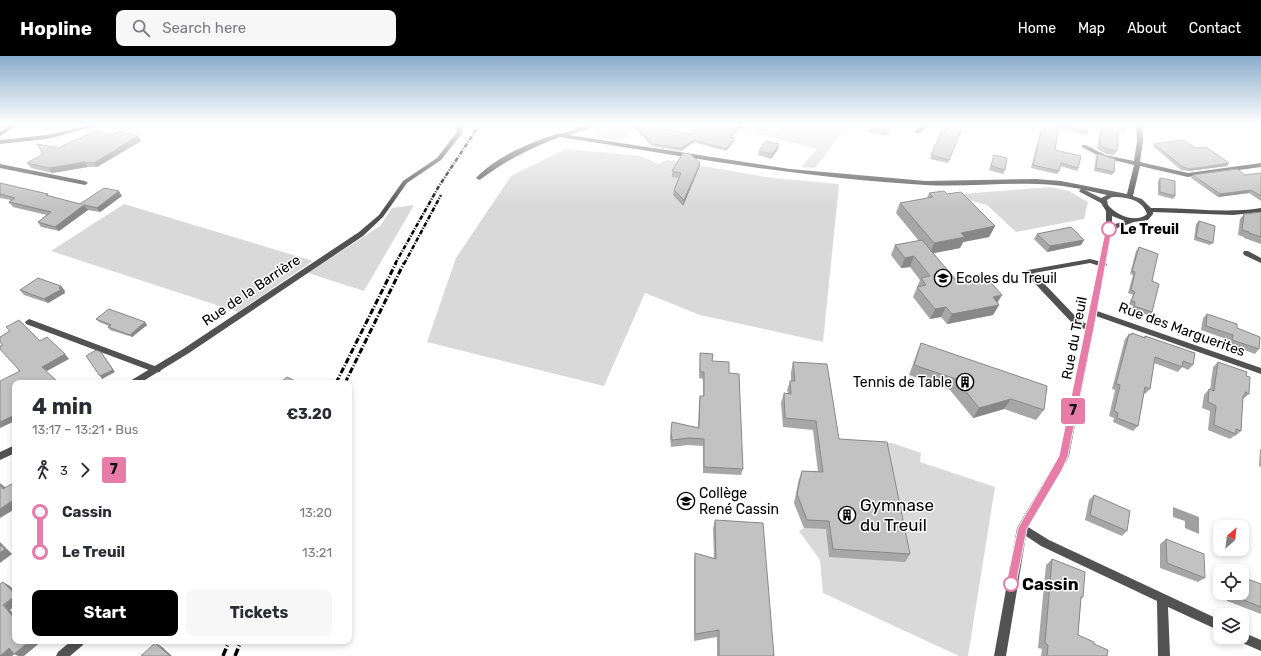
<!DOCTYPE html>
<meta charset="utf-8">
<style>
:root{--surface:#fff;--page:#f7f7f7;--text:#2b2b33;--muted:#7c7c81;--accent:#000}
body{margin:0;font-family:Rubik,sans-serif;background:var(--page);color:var(--text);height:100vh;display:flex;flex-direction:column;font-size:15px;white-space:nowrap}
*{box-sizing:border-box;margin:0}
p{font-size:13px;color:var(--muted)}
.icon{flex:none;width:22px;height:22px;fill:none;stroke:currentColor;stroke-width:2;stroke-linecap:round;stroke-linejoin:round}
.map{position:relative;flex:1;overflow:hidden}
.sheet{position:absolute;left:12px;top:324px;width:340px;height:264px;display:flex;flex-direction:column;background:var(--surface);border-radius:8px;box-shadow:0 2px 6px #0003}
.sheet>*{flex:none}
.badge{padding:0 8px;border-radius:3px;font-size:14px;line-height:26px}
.needle{width:26px;rotate:28deg}
.tools{position:absolute;left:1213px;top:464px;display:grid;gap:8px}
.tools a{display:grid;place-items:center;width:36px;height:36px;border-radius:8px;background:var(--surface);box-shadow:0 2px 6px #0003;font-size:20px}
.map>.badge{position:absolute;translate:-50% -50%;box-shadow:0 0 0 2px #fff}
.legs{display:flex;align-items:center;gap:6px;height:44px;padding:0 20px;font-size:13px}
.legs p{margin-inline-start:auto}
.headline{display:flex;align-items:center;justify-content:space-between;height:68px;padding:0 20px}
h1{font-size:22px;font-weight:700;line-height:30px}
.action{display:flex;gap:8px;margin-top:auto;padding:8px 20px}
.action a{flex:1;height:46px;border-radius:8px;background:var(--accent);color:#fff;font-size:16px;font-weight:700;line-height:46px;text-align:center}
.action a+a{background:var(--page);color:var(--text)}
ul{padding:0 20px;list-style:none}
li{display:flex;align-items:center;gap:14px;height:40px;font-size:15px}
li i{display:grid;place-items:center;width:6px;height:100%;margin:0 5px;background:currentColor}
li i::after{content:'';width:10px;height:10px;margin:-5px;border:3px solid;border-radius:50%;background:var(--surface)}
li p{margin-inline-start:auto}
li:first-child i{background:linear-gradient(#0000 50%,currentColor 0)}
li:last-child i{background:linear-gradient(currentColor 50%,#0000 0)}
header{display:flex;align-items:center;gap:24px;box-sizing:border-box;height:56px;padding:0 20px;background:var(--accent);color:#fff}
header strong{font-size:19px}
nav{display:flex;gap:22px;margin-inline-start:auto;font-size:14px}
.search{width:280px;height:36px;background:var(--page);display:flex;align-items:center;gap:10px;box-sizing:border-box;padding:0 14px;border-radius:8px;color:var(--muted);font-size:15px}
.map>svg:first-child{display:block}
</style>
<header>
<strong>Hopline</strong>
<div class="search"><svg class="icon" aria-label="search" viewBox="0 0 24 24"><circle cx="10" cy="10" r="6"/><path d="M15 15l6 6"/></svg>Search here</div>
<nav><a>Home</a><a>Map</a><a>About</a><a>Contact</a></nav>
</header>
<div class="map">
<svg width="1261" height="600" viewBox="0 0 1261 600">
<rect width="100%" height="100%" fill="#fff"/>
<path fill="#d9d9d9" d="M623,68H636L622,85L599,81L595,78L598,74Z
M744,68L776,76L780,70L784,71L785,68H849L815,112L801,111L817,93L739,73Z
M566,93L641,100L658,108L667,104L773,122L839,128L823,286L700,259L645,237L604,330L427,286L456,202L511,120Z
M1050,131L1069,135L1088,146L1084,163L1016,176L987,149L950,139Z
M124,148L313,205L238,256L51,195Z
M414,149L364,235L308,217L380,170L392,152Z
M878,386L892,387L921,397L920,406L995,431L968,600H959L823,537L820,504L799,475L804,472L794,447L799,423L819,424L815,391Z"/>
<path fill="#a0a0a0" d="M1173,451L1199,461V478L1185,472V465L1173,461Z"/>
<g fill="none" stroke-linecap="round" stroke-linejoin="round">
<path fill="#525252" fill-rule="evenodd" d="M93,68H105L47,83L0,88V84L47,79Z
M730,68H740L745,71L742,73Z
M560,77L563,79L562,80C533,91 506,104 481,123L479,124L476,122C495,101 533,85 560,77Z
M1090,203L1106,207L1107,209L1103,211L1090,207L1034,217L1080,265L1093,270L1094,272L1090,275L1074,269L1024,216L1028,214Z
M29,263L160,312L161,314L160,316H154L26,268L25,266Z
M71,585H84L83,589L70,600H56L58,596Z"/>
<path fill="#525252" fill-rule="evenodd" d="M455,68H461L463,76L441,104L407,127L383,161L363,180L189,297L140,327H129L130,325L183,293L359,176L379,159L403,125L437,102L457,76Z
M592,68H603L569,79L790,113L926,125L1036,123L1061,125L1127,138L1134,109L1101,101L1082,91V89H1086L1105,99L1134,105L1137,85L1136,68H1142L1143,85L1140,106L1188,117L1261,107V111L1188,121L1140,110L1133,140L1142,143L1151,152C1188,151 1224,158 1261,152V156L1233,159L1153,156V158L1148,164L1134,166L1112,174L1097,255L1261,312V318L1096,260L1069,400L1062,414L1028,471L1049,484L1220,564V575L1168,551L1170,600H1158L1157,545L1041,490L1026,480L1006,600H994L1017,472L1059,400L1099,209L1106,173V155L1101,147L1080,136L1079,135L1081,133C1028,122 978,132 925,129C802,122 681,100 560,81L557,79ZM1085,134L1107,139L1101,142ZM1112,141C1126,141 1142,143 1147,158C1136,168 1116,159 1108,149L1107,144ZM1112,160L1125,165L1112,169Z
M925,68H932L919,77H915V75Z
M0,108L85,125L88,127L85,129L0,112Z
M1244,195H1248L1261,202V207L1244,199L1243,197Z
M15,389V397L0,404V396Z
M1242,576L1261,584V595L1238,585L1237,581H1242Z"/>
<path fill="#1f1f1f" fill-rule="evenodd" d="M12,68H20L0,80V76Z"/>
<path stroke="#000" stroke-width="2.5" stroke-dasharray="4.5 1.5 1 1.5" stroke-linecap="butt" d="M395,208L439,130L480,68
M404,208L441,139"/>
<path stroke="#000" stroke-width="3" stroke-dasharray="6 2 1 2" stroke-linecap="butt" d="M336,327L396,207
M345,327L404,207"/>
<path stroke="#000" stroke-width="3.5" stroke-dasharray="8 2.5 1 2.5" stroke-linecap="butt" d="M223,600L229,585
M235,600L241,585"/>
</g>
<path fill="#a7a7a7" d="M632,68H637L653,73L691,79L738,73L731,81L735,82L734,85L726,95L694,86L681,95L652,90L632,70Z
M893,68L887,80L868,76L869,72Z
M964,68L948,107L930,103L941,77H944Z
M1042,68H1079L1089,76L1087,79L1058,73L1055,94L1078,112L1077,115L1060,110L1059,115L1057,118L1031,112Z
M1113,68H1126L1125,74L1124,77Z
M1102,71L1117,95L1114,99L1106,98L1097,93L1100,75Z
M112,79L138,80L141,85L97,111H88L52,117L31,112L27,107L76,84Z
M779,88L778,93L771,103L758,99L759,95Z
M1154,88L1227,110L1188,115L1181,114L1153,90Z
M1098,98L1114,116L1112,119L1094,115L1096,100Z
M994,99L1005,114L1003,118L989,114Z
M700,107L699,112L683,150L673,139L674,134L679,122L672,121V115Z
M1261,117V145L1249,137L1218,141L1191,122L1193,119H1245Z
M1160,122L1175,140L1173,143L1158,139V125Z
M0,127L80,148L122,140L100,156L88,154L59,175L41,171L38,166L47,159L13,151L9,146L11,144L0,142Z
M929,137L947,138L995,170L989,181L963,186L960,192L933,197L955,223L998,247L999,249L993,259L947,268L941,261L930,263L913,241L920,224L910,211L901,212L891,199L895,189L919,185L896,157L900,147L927,142Z
M1261,156V188L1244,182V181L1238,179L1240,163L1244,158Z
M1199,165L1213,187L1210,189L1194,184L1196,168Z
M1037,178L1084,184L1081,189L1047,196L1034,183Z
M1139,191L1152,225V256L1150,260L1132,253L1133,250L1129,248L1133,239L1128,237L1133,219L1130,218L1136,195Z
M61,230L65,235L64,236L65,237L48,247L24,239L20,234Z
M1207,258L1237,272L1259,293L1255,298L1228,288L1229,284L1201,274L1203,262Z
M96,263L145,266L147,269L132,281L110,274L108,271L109,270L99,266Z
M1132,277L1144,281L1145,280L1193,309L1188,314L1182,311L1178,316L1154,307L1150,333L1145,338L1144,337L1138,370L1133,375L1113,366L1114,362L1109,360L1115,334L1112,333L1125,283L1129,278L1131,279Z
M921,287L1044,354L1036,364L1004,353L973,362L950,334L909,319L917,297Z
M700,297L712,305L729,317L743,413L741,419L703,417V390L688,389L671,391L670,381L671,375L698,372L699,346L700,340H703V323L699,322Z
M793,306L839,383L910,498L905,506L829,501L826,473L804,472L794,447L799,423L802,415H818L813,374L783,371L781,347L784,337L788,338L787,334L790,325H791V316Z
M1218,306L1246,320L1249,338L1243,343L1241,375L1235,380H1234L1230,383L1208,374L1210,355L1202,352L1204,339L1209,333L1210,334L1213,311Z
M1260,393H1261V411L1259,410Z
M1094,439L1127,475L1122,480L1085,464L1089,444Z
M715,464L774,600H717V581L694,585V505L695,497L714,502L713,473Z
M1166,483L1205,522L1198,526L1160,512V488Z
M1052,503L1083,541L1081,543L1078,579L1094,588L1107,600H1041L1042,593L1038,592L1046,509Z
M1261,528V558L1227,545L1226,537H1242Z"/>
<path fill="#888" d="M0,68H9L0,73Z
M738,70V73L729,84L730,81Z
M138,80L141,85L97,111L94,107Z
M735,82L734,85L726,95V93Z
M694,84V86L681,95V92Z
M779,88L778,93L771,103L772,98Z
M84,106L88,111L52,117L49,112Z
M700,107L699,112L683,150L684,144Z
M1229,107L1227,110L1188,115L1190,113Z
M1251,134L1249,137L1218,141L1220,138Z
M119,135L122,140L100,156L97,152Z
M84,149L88,154L59,175L55,171Z
M995,170L989,181L963,186L960,192L930,198L934,187L961,177Z
M1084,184L1081,189L1047,196L1050,190Z
M914,200L910,211L901,212L905,202Z
M61,230L65,235L64,236L65,237L48,247L44,243Z
M1002,239L996,249H999L993,259L947,268L952,258L993,241Z
M946,251L941,261L930,263L935,253Z
M145,266L147,269L132,281L130,279Z
M101,296L115,316L102,323L100,320Z
M65,298L69,303L47,315L42,311Z
M1011,343L1004,353L973,362L979,352Z
M15,359V365L0,372V366Z
M0,427L5,431L10,438L3,433L0,428Z
M15,443V453L0,462V453Z
M0,486L12,498L0,507Z
M3,526L10,530L15,535V538Z
M15,540V550L10,554L15,559V563L3,549Z
M30,585H42L24,600H18L14,598Z
M155,587L161,590L172,600H170Z
M9,592L17,596L12,600H0Z"/>
<path fill="#c2c2c2" stroke="#888" d="M633,68H637L653,73L655,70L691,79L700,68H734L738,70L730,81L735,82L726,93L694,84L681,92L652,88Z
M871,68H892L888,77L869,72Z
M947,68H964L949,104L931,99L941,77H944Z
M1043,68H1079L1089,76L1059,69L1055,94L1081,100L1078,112L1061,107L1059,115L1033,109Z
M1118,68H1126L1125,74Z
M1102,71L1119,75L1117,95L1108,93L1100,89Z
M95,75L112,79L119,75L138,80L94,107L84,106L49,112L27,107L43,98L37,88L59,92L74,84H76Z
M1184,84L1195,92L1206,91L1229,107L1190,113L1183,111L1154,88Z
M766,85L779,88L772,98L759,95Z
M683,97L690,98L700,107L684,144L674,134L681,117L672,115Z
M1098,98L1115,103L1114,116L1096,112Z
M994,99L1007,102L1005,114L991,110Z
M1237,113L1245,119L1261,117V140L1251,134L1220,138L1193,119Z
M1160,122L1175,125V140L1160,136Z
M0,127L48,138L46,139L80,148L104,132L119,135L97,152L84,149L55,171L38,166L51,156L9,146L15,142L0,138Z
M944,135L947,138L961,136L995,170L961,177L965,181L934,187L900,147L933,141L929,137Z
M1261,156V181L1249,177V176L1242,174L1244,158Z
M1199,165L1215,170L1213,187L1196,181Z
M1071,171L1084,184L1050,190L1037,178Z
M922,184L955,223L983,218L1002,239L993,241L999,249L952,258L946,251L935,253L917,231L926,229L921,222L930,220L914,200L905,202L895,189Z
M1139,191L1158,198L1152,225L1159,228L1152,256L1134,250L1135,246L1131,245L1135,236L1131,234L1135,216L1132,215Z
M38,222L61,230L59,232L62,233L44,243L20,234Z
M109,253L145,266L130,279L108,271L111,269L96,263Z
M1207,258L1237,268V272L1260,281L1259,293L1232,284L1233,279L1206,270Z
M19,264L40,285L47,281L65,298L42,311L59,327H15V359L0,366V325L20,315L0,293V290L3,289L0,286V281L10,275L6,271Z
M1132,277L1145,282V280L1195,297L1193,309L1183,305L1182,311L1155,301L1150,333L1145,331L1138,370L1117,362L1118,357L1114,355L1120,329L1116,328L1129,278L1131,279Z
M921,287L1047,330L1044,354L1011,343L979,352L956,323L914,309Z
M96,294L101,296L113,314L100,320L86,300Z
M700,297L713,298L712,305L729,306V317L739,318L743,413L704,411V383L689,382L672,384L671,375L672,366L699,372L700,340H704V316H700Z
M793,306L827,308L839,383L887,386L910,498L833,493L829,465L807,464L797,438L802,415L823,416L816,365L785,362L784,337L791,338L790,325H795Z
M1218,306L1247,316L1246,320L1250,321L1249,338L1245,336V340H1243L1241,375L1236,373V378L1214,369L1216,350L1208,346L1209,333L1214,335Z
M287,321L299,327H280Z
M15,426V443L0,453V428L3,433Z
M1094,439L1130,455L1127,475L1090,459Z
M715,464L763,467L774,600H719V574L695,578V497L716,503Z
M1166,483L1204,498L1205,522L1167,507Z
M0,489L5,493L0,497Z
M1052,503L1085,516L1083,541H1081L1078,579L1094,586V588L1108,594L1107,600H1047L1048,589L1045,587Z
M1242,521L1261,528V551L1234,540L1233,537H1242Z
M3,526L15,538V540L3,549L15,563V585H30L14,598L9,592L0,600V528Z
M155,587L170,600H141Z"/>
<linearGradient id="sky" x2="0" y2="1"><stop stop-color="#8baccb"/><stop offset="0.45" stop-color="#fff"/><stop offset="1" stop-color="#fff" stop-opacity="0"/></linearGradient>
<rect width="1261" height="152" fill="url(#sky)"/>
<path fill="#e67ca7" stroke="#fff" d="M1106,171L1112,173L1094,272L1068,400L1062,414L1027,473L1016,528L1015,532L1011,533L1008,532L1006,528L1018,472L1059,400Z"/>
<defs>
<symbol id="school-ring" viewBox="-11 -11 22 22"><circle r="9.5" fill="#fff" stroke="#000" stroke-width="1.5"/><path d="M0-5L7-2L0 1L-7-2ZM-4 1L0 2.5L4 1V4Q0 6-4 4Z" fill="#000"/></symbol>
<symbol id="building-ring" viewBox="-11 -11 22 22"><circle r="9.5" fill="#fff" stroke="#000" stroke-width="1.5"/><path d="M-4-6H4V6H1V3H-1V6H-4ZM-2.5-4.3h1.7v1.8h-1.7ZM.8-4.3h1.7v1.8H.8ZM-2.5-1h1.7V.8h-1.7ZM.8-1h1.7V.8H.8Z" fill="#000"/></symbol>
</defs>
<g fill-rule="evenodd">
<use href="#school-ring" x="933" y="212" width="20" height="20"/>
<use href="#building-ring" x="955" y="316" width="20" height="20"/>
<use href="#school-ring" x="676" y="435" width="20" height="20"/>
<use href="#building-ring" x="837" y="449" width="20" height="20"/>
</g>
<g fill="#fff" stroke="#e67ca7" stroke-width="2">
<circle cx="1109" cy="173" r="7"/>
<circle cx="1011" cy="528" r="7"/>
</g>
<g text-anchor="middle" stroke-width="3" stroke-linejoin="round" paint-order="stroke">
<g font-size="14" font-weight="bold" fill="#000" stroke="#fff" text-anchor="start">
<text x="1120" y="178">Le Treuil</text>
</g>
<g font-size="14" fill="#000" stroke="#fff" text-anchor="start">
<text x="956" y="227">Ecoles du Treuil</text>
<text x="952" y="331" text-anchor="end">Tennis de Table</text>
<text x="699" y="442">Collège<tspan x="699" dy="16">René Cassin</tspan></text>
</g>
<g font-size="14" fill="#000" stroke="#fff">
<text transform="translate(251 234) rotate(-34)" y="5">Rue de la Barrière</text>
<text transform="translate(1182 273) rotate(20)" y="5">Rue des Marguerites</text>
<text transform="translate(1074 282) rotate(-79)" y="5">Rue du Treuil</text>
</g>
<g font-size="17" fill="#000" stroke="#fff" text-anchor="start">
<text x="860" y="455">Gymnase<tspan x="860" dy="20">du Treuil</tspan></text>
</g>
<g font-size="17" font-weight="bold" fill="#000" stroke="#fff" text-anchor="start">
<text x="1022" y="534">Cassin</text>
</g>
</g>
</svg>
<div class="tools">
<a><svg class="needle" viewBox="-14 -14 28 28"><path d="M0-13l5 13h-10z" fill="#e53935"/><path d="M0 13l5-13h-10z" fill="#7c7c81"/></svg></a>
<a><svg class="icon" aria-label="locate" viewBox="0 0 24 24"><circle cx="12" cy="12" r="6"/><path d="M12 2v4M12 18v4M2 12h4M18 12h4"/></svg></a>
<a><svg class="icon" aria-label="layers" viewBox="0 0 24 24"><path d="M12 4l9 5-9 5-9-5zM3 14l9 5 9-5"/></svg></a>
</div>
<b class="badge" style="left:1073px;top:355px;background:#e67ca7;color:#111">7</b>
<section class="sheet">
<div class="headline"><div><h1>4 min</h1><p>13:17 – 13:21 · Bus</p></div><b>€3.20</b></div>
<div class="legs"><svg class="icon" aria-label="walk" viewBox="0 0 24 24"><circle cx="13" cy="4" r="2"/><path d="M13 8l-2 6 4 7M11 14l-3 7M7 12l3-4h3l4 4"/></svg>3<svg class="icon" aria-label="forward" viewBox="0 0 24 24"><path d="M9 5l7 7-7 7"/></svg><b class="badge" style="background:#e67ca7;color:#111">7</b></div>
<ul>
<li><i style="color:#e67ca7"></i><b>Cassin</b><p>13:20</p></li>
<li><i style="color:#e67ca7"></i><b>Le Treuil</b><p>13:21</p></li>
</ul>
<div class="action"><a>Start</a><a>Tickets</a></div>
</section>
</div>
